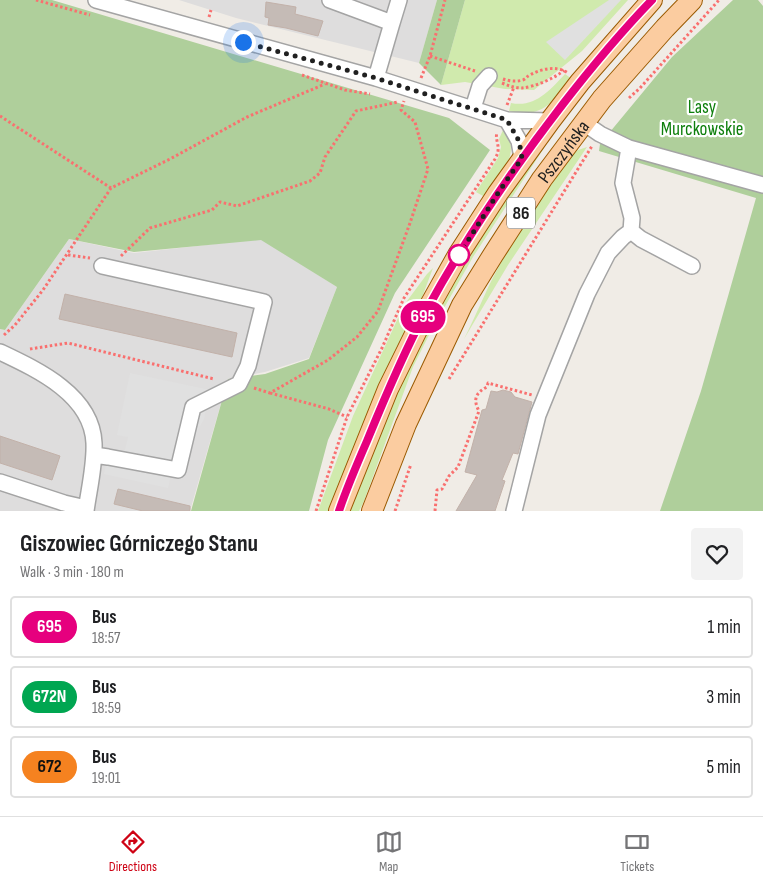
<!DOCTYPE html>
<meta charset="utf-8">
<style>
:root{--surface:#fff;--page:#f2f2f2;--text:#202124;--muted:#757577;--line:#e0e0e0;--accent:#ce0214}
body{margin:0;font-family:"Sofia Sans Condensed",sans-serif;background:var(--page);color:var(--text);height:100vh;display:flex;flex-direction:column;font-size:19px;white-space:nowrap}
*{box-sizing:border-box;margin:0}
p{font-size:16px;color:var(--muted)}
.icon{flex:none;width:28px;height:28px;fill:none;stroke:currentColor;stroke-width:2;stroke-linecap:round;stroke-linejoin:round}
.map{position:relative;height:511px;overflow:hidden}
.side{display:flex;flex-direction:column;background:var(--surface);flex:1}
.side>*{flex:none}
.badge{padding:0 10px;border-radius:16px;font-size:18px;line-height:32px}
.you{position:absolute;width:25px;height:25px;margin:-12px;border:4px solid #fff;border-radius:50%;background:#1a73e8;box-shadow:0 0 0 8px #1a73e833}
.map>.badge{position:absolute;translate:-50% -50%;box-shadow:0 0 0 2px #fff}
.round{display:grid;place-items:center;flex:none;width:52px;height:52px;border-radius:5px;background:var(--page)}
.head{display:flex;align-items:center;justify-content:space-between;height:85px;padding:0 20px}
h1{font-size:24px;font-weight:700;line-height:38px}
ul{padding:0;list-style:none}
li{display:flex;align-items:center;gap:15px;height:62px;margin:0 10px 8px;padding:0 10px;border:2px solid var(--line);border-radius:5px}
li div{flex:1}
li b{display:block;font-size:19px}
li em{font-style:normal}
li .badge{min-width:55px;font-weight:700;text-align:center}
.dock{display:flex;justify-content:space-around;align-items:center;height:70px;border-top:1px solid var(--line);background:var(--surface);font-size:14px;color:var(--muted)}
.dock a{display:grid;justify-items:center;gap:2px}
.dock .selected{color:var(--accent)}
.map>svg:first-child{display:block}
</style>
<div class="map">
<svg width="763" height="511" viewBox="0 0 763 511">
<rect width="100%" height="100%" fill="#f0ece6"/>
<path fill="#dedddd" d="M179,0H437L419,63L236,18Z
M69,239L134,253L261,239L337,287L309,358L265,372L228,379L190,511H0V329L5,330Z"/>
<path fill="#d0eaad" d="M465,0H628L582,51L534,90L505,89L465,82L441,85Z
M565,74L572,79C552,102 543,119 509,111L511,103C535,108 550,90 565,74Z
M503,130C524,153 498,178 483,196L476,192L498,158L501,147L499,139Z
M544,146V148L473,257L431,331L413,367L364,501L359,511H349C368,461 388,412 410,363C431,320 456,278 481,237C501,206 521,175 544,146Z
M587,147L508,265L464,339C476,316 485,292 497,270C519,229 546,192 572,155L578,150Z
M433,268L418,308L378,390L361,429L330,511H318L353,416L398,318L407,301L427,274Z"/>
<path fill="#afcf9b" d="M0,0H52L449,118L490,150L395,293L328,440L309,511H191L228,379L265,374L309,359L337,287L261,240L134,252L69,239L5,330L0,329Z
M437,0H465L441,85L419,63Z
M733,0H758L763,6V511H660L701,391L756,198L599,151L600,144L672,57Z"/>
<path fill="#e0e0e0" d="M609,0H621L565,60L546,42Z
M130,373L210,390L204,419L191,443L183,478L171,475L168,488L104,474L109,450L124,453L128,437L117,435Z"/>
<path fill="#c5bbb6" stroke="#c2b1a9" d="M266,2L296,7L295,14L323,21L318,36L286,28L268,25L269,18L265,17Z
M65,294L237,333L232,357L59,319Z
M503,390L511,392L515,397L532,402L518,454L513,453L502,480L505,481L495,511H456L477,475L465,472L482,410L486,409L491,391L497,392Z
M0,436L60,456L52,480L0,463Z
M118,489L190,506V511H143L114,504Z"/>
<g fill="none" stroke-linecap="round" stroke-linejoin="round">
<defs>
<path id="minor" d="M96,0L376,78L507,120L550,121
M330,0L392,23L376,78
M392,23L399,0
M473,108L480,86L489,76
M507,120L519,141L522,158
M584,123L600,134L629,148L763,185
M631,231L641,239L692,266
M0,352C38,370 92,395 94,443C95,465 89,489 86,511
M94,455L108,457L178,470L193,407L239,384L248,366L264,302L102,266
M0,482L64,503L86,508
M514,511L538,415L587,294L608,253L623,237L631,231L632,218L623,183L629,148"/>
<g id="major">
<path d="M339,511L388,389L425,314L458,255L498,193L550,121L580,82L652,0"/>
<path id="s1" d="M372,511L406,424L462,305L493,255L542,179L602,99L665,28L692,0"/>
</g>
</defs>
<use href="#minor" stroke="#a4a4a4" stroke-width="18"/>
<use href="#major" stroke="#9a5a01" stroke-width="22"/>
<path stroke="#f9706f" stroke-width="3" stroke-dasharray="2.5 2.5" stroke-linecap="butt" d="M36,0L90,15
M209,17L211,10
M430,56L475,71
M302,75L345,90L370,94
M421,78L430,56L445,0
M503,79C509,81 516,82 523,80C527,78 526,77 530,75C541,69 556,65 568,73
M502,83C509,86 515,88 522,88C534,87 556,78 564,70
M629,98L640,88L719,0
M507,105L514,87
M0,116L111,188
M68,255L90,258
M121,256L150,228L212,210L220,202L237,206L310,181L320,173L325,157L356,111L398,102
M4,335L15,325L43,290L111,188L170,159L247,117L325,84
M30,349L68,343L214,379
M449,379L592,146
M254,388L270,393L328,360L357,337L378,311L410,223L428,169L415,122L401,110L404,101
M270,393L329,409L347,417
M316,511L347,417L382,348L404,298L495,159C496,156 498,154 498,151C499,144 495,139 497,132
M395,511L411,464
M435,511L437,490L442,489L449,476L458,467L479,411C473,400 475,393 487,387L488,383L532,395"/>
<use href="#minor" stroke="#fff" stroke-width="15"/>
<use href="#major" stroke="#fbcca0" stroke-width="20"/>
</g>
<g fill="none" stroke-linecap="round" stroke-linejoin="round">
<defs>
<path id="line" d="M339,511C347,487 357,464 367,441C385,397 403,354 425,313C465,239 512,170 563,104C591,68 620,33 652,0"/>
</defs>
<use href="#line" stroke="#fff" stroke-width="11"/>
<use href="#line" stroke="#e6007e" stroke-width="8"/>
<path stroke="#202020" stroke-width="5" stroke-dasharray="0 9" d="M243,42L376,78L507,120L519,141L522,158L498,193L459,255"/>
</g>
<circle fill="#fff" stroke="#e6007e" stroke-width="2.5" cx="459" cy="255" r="10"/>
<g text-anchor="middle" stroke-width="4.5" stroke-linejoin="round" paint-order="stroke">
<rect fill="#fff" stroke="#636363" stroke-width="1" x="507" y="197.5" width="28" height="31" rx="4"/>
<g font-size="18" font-weight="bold" fill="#202020">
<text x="521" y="219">86</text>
</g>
<g font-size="19" fill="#0e7f0c" stroke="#fff">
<text x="702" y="113">Lasy<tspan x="702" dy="22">Murckowskie</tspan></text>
</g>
<g font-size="19" fill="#202020" stroke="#fff">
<text dy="7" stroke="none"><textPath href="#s1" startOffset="409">Pszczyńska</textPath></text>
</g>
</g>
</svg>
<div class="you" style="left:243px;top:42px"></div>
<b class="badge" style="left:423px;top:317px;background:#e6007e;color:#fff">695</b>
</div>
<section class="side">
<div class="head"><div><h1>Giszowiec Górniczego Stanu</h1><p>Walk · 3 min · 180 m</p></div><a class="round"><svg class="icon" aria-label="heart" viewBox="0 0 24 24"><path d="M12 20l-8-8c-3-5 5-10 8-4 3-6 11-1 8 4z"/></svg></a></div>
<ul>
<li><span class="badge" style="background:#e6007e;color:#fff">695</span><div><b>Bus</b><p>18:57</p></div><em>1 min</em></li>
<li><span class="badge" style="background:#00a651;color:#fff">672N</span><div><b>Bus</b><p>18:59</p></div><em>3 min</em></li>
<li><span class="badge" style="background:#f58220;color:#111">672</span><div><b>Bus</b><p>19:01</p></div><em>5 min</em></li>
</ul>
</section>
<nav class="dock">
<a class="selected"><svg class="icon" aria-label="directions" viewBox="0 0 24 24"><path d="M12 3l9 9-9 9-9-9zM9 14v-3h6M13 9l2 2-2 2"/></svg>Directions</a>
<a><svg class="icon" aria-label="map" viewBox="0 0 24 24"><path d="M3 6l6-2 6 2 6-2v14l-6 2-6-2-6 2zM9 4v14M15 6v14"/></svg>Map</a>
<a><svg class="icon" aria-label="tickets" viewBox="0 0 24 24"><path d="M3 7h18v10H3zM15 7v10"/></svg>Tickets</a>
</nav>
